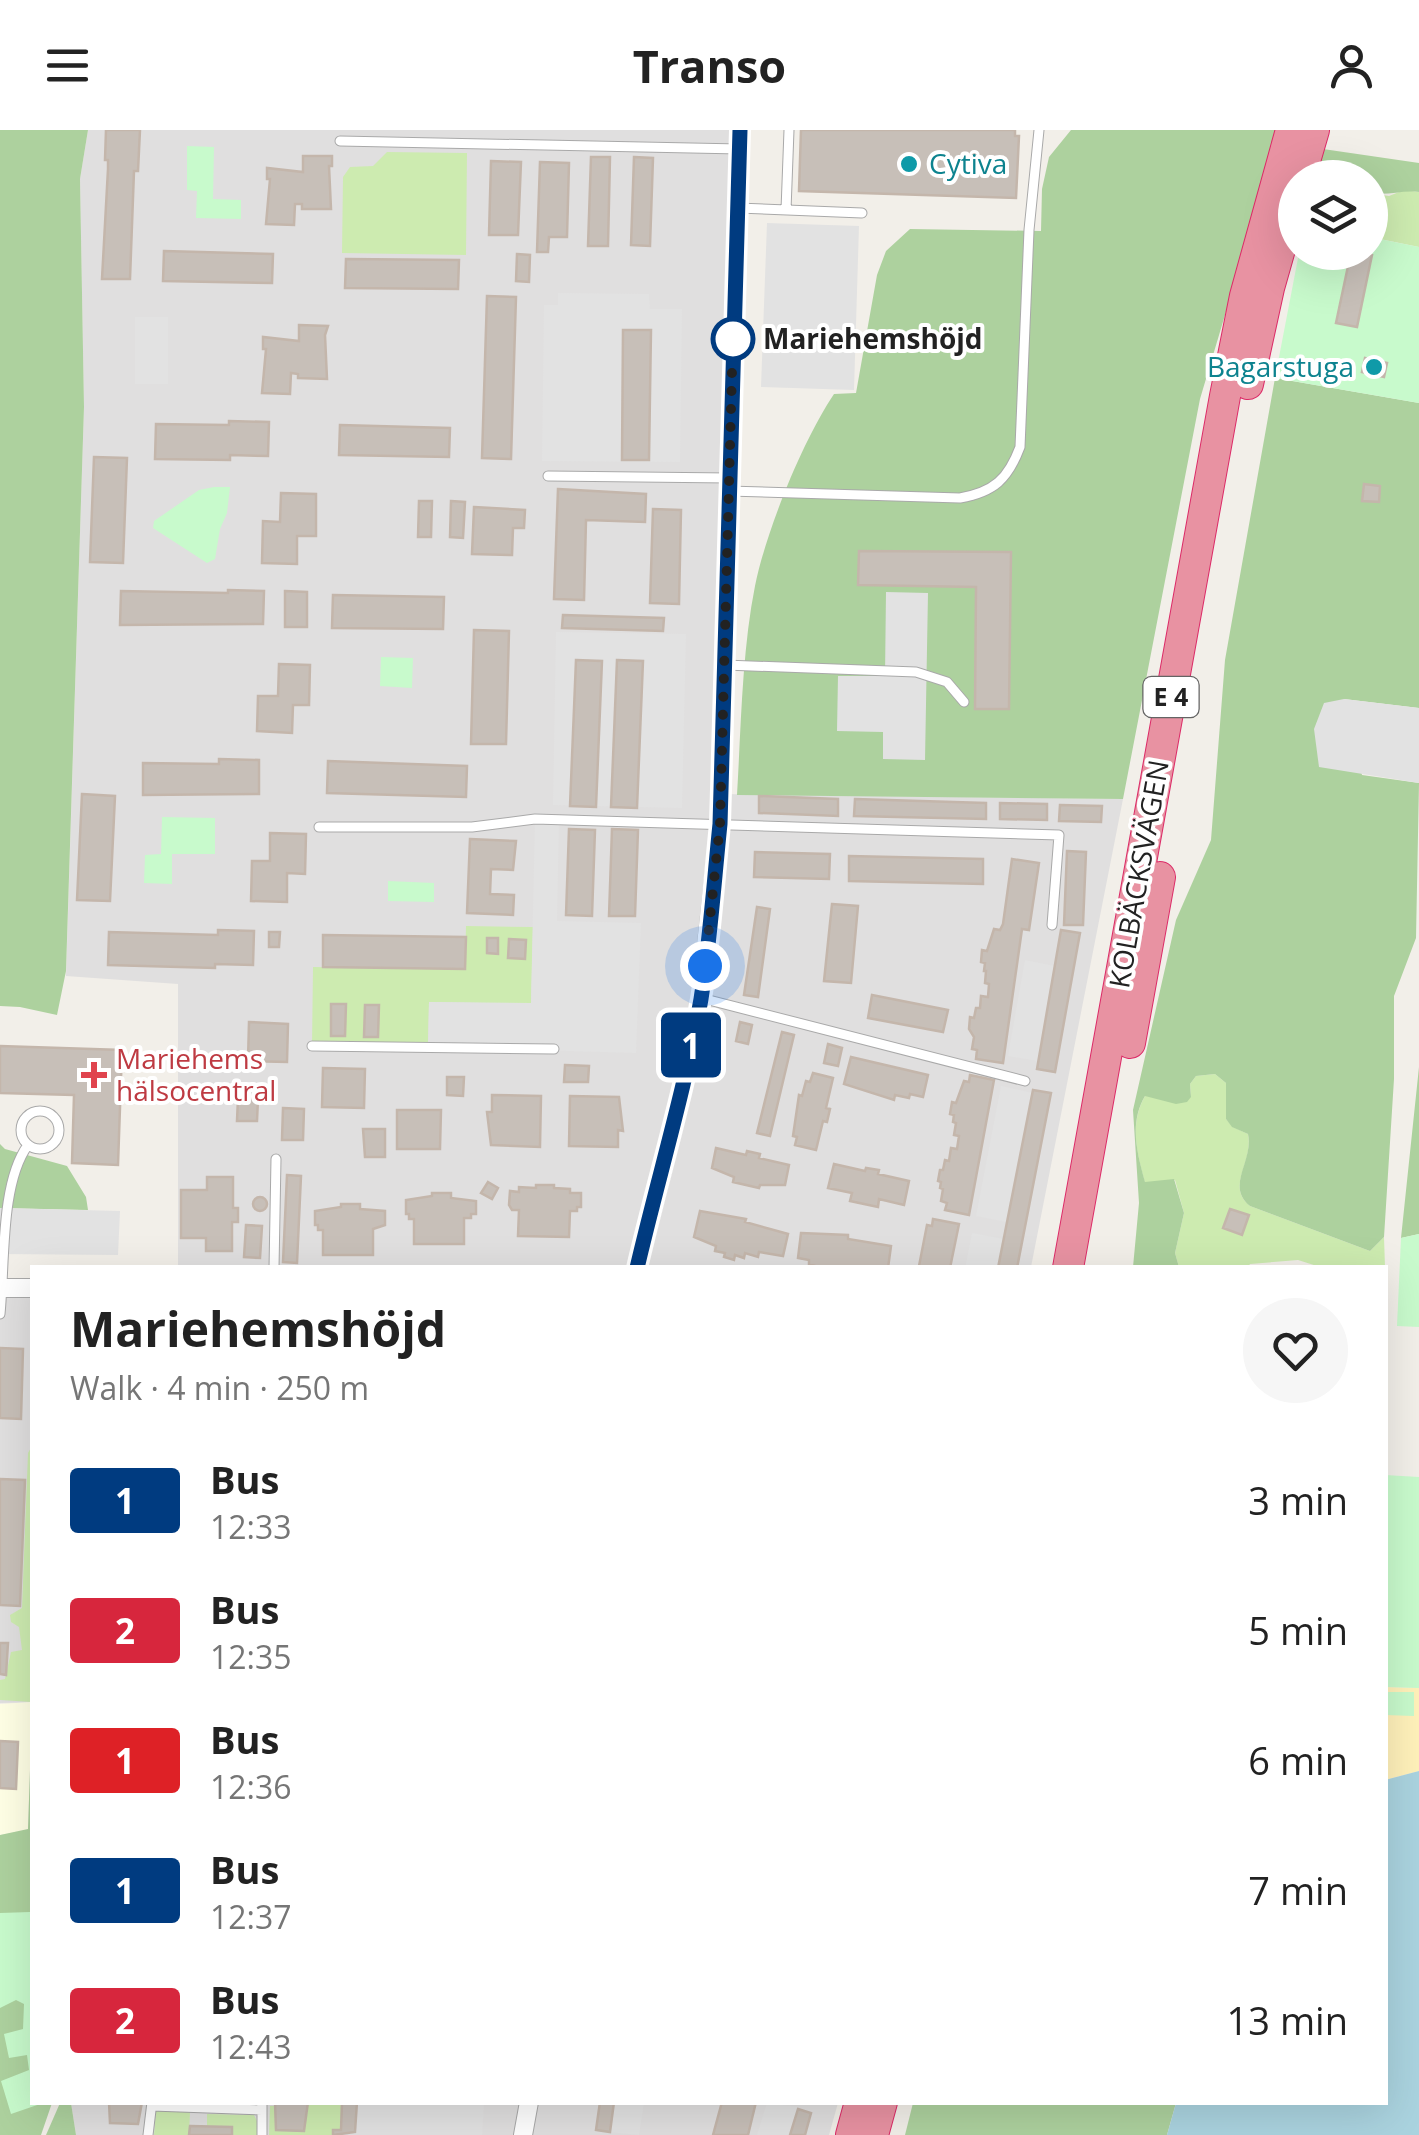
<!DOCTYPE html>
<meta charset="utf-8">
<style>
:root{--surface:#fff;--page:#f6f6f6;--text:#222;--muted:#767676}
body{margin:0;font-family:"Open Sans",sans-serif;background:var(--page);color:var(--text);height:100vh;display:flex;flex-direction:column;font-size:38px;white-space:nowrap}
*{box-sizing:border-box;margin:0}
p{font-size:32px;color:var(--muted)}
.icon{flex:none;width:55px;height:55px;fill:none;stroke:currentColor;stroke-width:2;stroke-linecap:round;stroke-linejoin:round}
.map{position:relative;flex:1;overflow:hidden}
.details{position:absolute;left:30px;top:1135px;width:1358px;height:840px;display:flex;flex-direction:column;background:var(--surface);border-radius:0px;box-shadow:0 10px 40px #0002}
.details>*{flex:none}
.badge{padding:0 20px;border-radius:8px;font-size:35px;line-height:65px}
.tools{position:absolute;left:1278px;top:30px;display:grid;gap:20px}
.tools a{display:grid;place-items:center;width:110px;height:110px;border-radius:50%;background:var(--surface);box-shadow:0 10px 40px #0002;font-size:50px}
.you{position:absolute;width:50px;height:50px;margin:-25px;border:8px solid #fff;border-radius:50%;background:#1a73e8;box-shadow:0 0 0 15px #1a73e833}
.map>.badge{position:absolute;translate:-50% -50%;box-shadow:0 0 0 5px #fff}
.round{display:grid;place-items:center;flex:none;width:105px;height:105px;border-radius:52px;background:var(--page)}
.head{display:flex;align-items:center;justify-content:space-between;height:170px;padding:0 40px}
h1{font-size:48px;font-weight:700;line-height:75px}
ul{padding:0;list-style:none}
li{display:flex;align-items:center;gap:30px;height:130px;padding:0 40px}
li div{flex:1}
li b{display:block;font-size:38px}
li em{font-style:normal}
li .badge{min-width:110px;font-weight:700;text-align:center}
header{display:flex;justify-content:space-between;align-items:center;height:130px;padding:0 40px;background:var(--surface);font-size:45px;font-weight:700}
.map>svg:first-child{display:block}
</style>
<header><svg class="icon" aria-label="menu" viewBox="0 0 24 24"><path d="M4 6h16M4 12h16M4 18h16"/></svg>Transo<svg class="icon" aria-label="person" viewBox="0 0 24 24"><circle cx="12" cy="8" r="4"/><path d="M4 21q1-7 8-7t8 7"/></svg></header>
<div class="map">
<svg width="1419" height="2005" viewBox="0 0 1419 2005">
<rect width="100%" height="100%" fill="#f2efe9"/>
<path fill="#e0dfdf" d="M88,0H740L720,664L1123,669L1031,1137H178V854L66,846L84,277L80,49Z
M0,1158H32V1572L0,1573Z
M71,1973H838L829,2005H76Z"/>
<path fill="#ffffe5" d="M32,1572L28,1700L0,1705V1574Z"/>
<path fill="#cdebb0" d="M387,22L467,23L466,125L342,123L343,47L350,37L373,36Z
M1404,60L1419,62V117L1370,107V63L1389,66Z
M466,796L533,797L531,874L429,872L428,917L312,916L313,837L465,839Z
M1215,944L1226,953V989L1233,997L1248,1004C1254,1033 1225,1056 1250,1076L1370,1121L1384,1107L1385,1137H1320L1298,1130L1250,1134L1248,1137H1179L1175,1123L1184,1083L1175,1050L1145,1053C1137,1023 1129,994 1145,966L1191,967L1190,954L1196,946Z
M32,1316V1572L0,1570V1550L5,1549L11,1522L22,1520L19,1497L11,1492L10,1485L22,1478L28,1323Z
M308,1973H342L341,2000H334L333,2005H269L270,1976H275L276,1985L304,1986H307Z
M156,1981L190,1982L189,2005H154Z
M207,1984L254,1985L258,1993V2005H232V1997H207Z"/>
<path fill="#add19e" d="M0,0H88L80,49L84,277L66,841L57,885L20,877L0,876Z
M1071,0H1280L1200,269L1123,669L737,665C741,598 742,521 755,456C766,401 803,310 834,264L856,263L877,145L886,121L910,99L1041,101L1042,59L1049,27Z
M1323,19L1419,33V62C1401,60 1388,66 1370,63V48H1316Z
M1275,248L1419,273V578L1344,569L1362,645L1419,653L1416,808L1394,866V949L1384,1107L1370,1121L1250,1076C1225,1056 1254,1031 1248,1004L1232,997L1226,989V953L1215,944L1196,946L1190,954L1191,967L1187,972L1176,974L1145,966C1129,993 1137,1023 1145,1052L1174,1049L1184,1083L1175,1123L1179,1137H1133L1139,1073L1133,980L1176,790L1211,710L1225,530Z
M1419,937V1104L1401,1108Z
M0,1014L5,1019L67,1036L86,1067L88,1080L0,1078Z
M32,1581V1972L52,1973L41,2005H0V1705L28,1699Z
M60,1973H71L76,2005H46Z
M913,1973H1176L1167,2005H905Z"/>
<path fill="#fff1ba" d="M1385,1557L1419,1558V1641L1385,1650Z"/>
<path fill="#c8facc" d="M187,16L214,17L213,69L241,70V89L196,88L197,61L187,60Z
M1370,107L1419,117V273L1275,248L1299,123L1370,122Z
M214,357H230L227,383L220,399L215,429L207,433L153,398L154,391L199,360Z
M381,527L413,528L412,558L380,556Z
M162,687L215,688V724H172V754L144,753L145,725L161,724Z
M388,751L434,753V772L388,771Z
M1419,1104V1197L1397,1196L1401,1108Z
M1385,1345L1419,1347V1558L1385,1557Z
M1387,1562H1414V1586L1386,1585Z
M30,1782L32,1972L43,1973L11,1984L1,1951L29,1940L27,1925L9,1928L4,1904L23,1899L24,1874L16,1870L0,1878V1783Z"/>
<path fill="#e2e2e2" d="M767,93L859,96L854,260L761,257Z
M558,163L649,164L650,179H682L680,332L542,331L544,175H558Z
M135,187H168V254H135Z
M886,462L928,463L925,630L883,629V602L837,601L838,546H885Z
M556,502L686,504L682,678L553,675Z
M1344,569L1419,578V653L1319,637L1314,599L1324,573Z
M535,689H559L557,791L641,793L636,923L428,917L429,872L531,873Z
M1025,830L1055,836L1038,931L1008,926Z
M1001,956L1033,963L1007,1092L976,1086Z
M0,1078L120,1081L118,1125L0,1124Z
M972,1103L1004,1109L998,1137L965,1138Z
M428,1972L484,1973L482,2005H348V2002L355,2001L357,1973Z
M614,1973H644L639,2005L610,2002Z
M767,1973L798,1977L790,2005H757Z"/>
<path fill="#aad3df" d="M1419,1641V2005H1167L1176,1973L1385,1972V1650Z"/>
<path fill="#c7bfb8" stroke="#c4b6ab" stroke-width="2.5" d="M106,0H140L138,41H134L130,149H102L108,39V30H105Z
M801,0H1015V6H1019L1016,68L799,61Z
M303,26H332V36H329L331,79H302V74H295L294,95L266,94L270,49H267V38L303,42Z
M591,27H610L608,116H588Z
M634,27L653,28L650,116L631,115Z
M491,31L521,32L518,105H489Z
M540,32L569,33L567,107H549L548,122H537Z
M164,121L273,124L272,153L163,151Z
M1351,122L1372,125L1357,197L1336,193Z
M517,124L530,125L529,152L516,151Z
M346,129L459,130L458,159L345,158Z
M487,166L516,167L511,329L482,328Z
M299,195L328,196L325,205L327,249L298,248V244L291,243L290,264L262,263L266,219H263V207L299,211Z
M623,200H651L649,330H622Z
M1365,228L1387,233L1384,247L1362,242Z
M229,291L269,292L268,326L230,325V330L155,329L156,294L229,295Z
M340,295L450,298L449,327L339,325Z
M94,327L127,328L123,433L90,432Z
M1364,354L1380,356L1379,372L1362,371Z
M558,359L646,364L645,392L586,390L584,470L554,469Z
M281,363L316,364V406H297V434L262,433L263,391L280,392Z
M419,371H432L431,407H418Z
M451,371L465,372L463,408L450,407Z
M474,377L525,380L524,398H513L512,425L472,424Z
M653,379L681,380L679,474L650,473Z
M859,421L1011,422L1009,579H975L976,457L858,455Z
M228,460L264,461L263,494L120,495L121,461L228,463Z
M285,461L307,462V497H285Z
M333,465L444,467L443,499L332,498Z
M563,485L664,488L663,501L562,498Z
M474,500L509,501L506,614H471Z
M576,530L602,531L596,677L570,676Z
M617,530L643,531L637,678L611,677Z
M279,534L310,535L309,575H293L292,603L257,601L258,566H278Z
M219,629L259,630V664L143,665V633L219,634Z
M328,631L467,636L466,667L327,663Z
M82,664L115,666L110,771L77,770Z
M759,666L838,669V686L759,683Z
M855,669L986,673V689L854,686Z
M1000,673L1047,674V690L1000,689Z
M1060,675L1102,676L1101,692L1059,691Z
M569,699L595,700L592,786L566,785Z
M612,699L638,700L635,786H609Z
M270,703L306,704L305,744L287,743V772L251,771L252,731H270Z
M470,709L516,711L513,740L491,739L490,764L514,765L513,785L467,783Z
M1067,721L1086,722L1083,795H1064Z
M755,722L830,724L829,749L754,747Z
M849,726L983,729V754L849,751Z
M1012,729L1039,733L1029,800L1022,799L1003,933L976,929L977,920L972,919L974,907L969,899L970,887L974,888L976,878H980L981,866L988,867L989,854L985,853L986,841H984L985,833L981,832L982,820L987,821L994,799L1000,800L1003,794Z
M832,774L858,776L851,853L824,851Z
M757,777L770,779L758,867L744,865Z
M218,800L254,801L253,835L215,834V838L108,835L109,802L218,805Z
M1061,800L1080,803L1055,942L1037,939Z
M269,802H280L279,817H269Z
M323,805L466,807L465,839L323,837Z
M487,808H498V824L487,823Z
M509,809L526,810L525,829L508,828Z
M872,865L948,880L943,902L868,888Z
M331,874H346L345,906H331Z
M365,875H379L378,907H364Z
M249,892L288,894L287,932L248,931Z
M740,892L752,895L748,914L736,911Z
M782,902L794,905L770,1006L757,1003Z
M828,914L842,918L838,936L824,933Z
M0,916L122,920L118,1035L72,1033L74,965L0,963Z
M851,927L928,945L923,967L910,964L909,968L895,965L894,970L844,954Z
M565,935L589,936L588,952H564Z
M323,938L365,939L364,978L322,977Z
M813,943L833,948L826,978L830,979L827,992L823,991L816,1020L795,1015L797,1007L793,1006L799,965L802,966L806,951L810,952Z
M970,945L994,950L969,1085L945,1080L947,1073L941,1071L943,1059L940,1058L941,1052L938,1051L940,1040H943L945,1030L949,1031L951,1018L957,1019L959,1006L954,1005L956,993L953,992L954,985L950,984L952,972L956,973L964,951L969,952Z
M447,947H464L463,966L447,965Z
M1033,960L1051,963L1017,1138H998Z
M492,965L541,966L540,1017L491,1015L487,982H492Z
M570,966L619,967L623,1001L618,1000V1017L569,1016Z
M238,968L258,969L257,991H237Z
M283,978L304,979L303,1010H282Z
M397,980H441L440,1019H397Z
M363,999H385V1027H365Z
M716,1018L746,1025L747,1021L760,1024L759,1028L789,1035L785,1055H760L759,1058L733,1052L734,1047L712,1038Z
M834,1034L865,1041L866,1038L879,1040L878,1044L909,1051L904,1075L879,1069L878,1077L850,1071L852,1063L828,1058Z
M287,1045L301,1046L297,1133L283,1132Z
M207,1047H233V1078H238V1092H232V1121H206V1108H181V1060H207Z
M488,1052L498,1058L492,1069L481,1063Z
M536,1055H554V1058L570,1059V1063H581V1077H577V1081H570L569,1107L518,1106L519,1080H512L509,1075L510,1061L519,1062V1057L536,1058Z
M432,1063H451V1068L476,1071V1084H471V1088H464V1114H414V1089H409V1084H406V1070L432,1066Z
M253 1074a7 7 0 1 1 14 0a7 7 0 1 1-14 0Z
M341,1074H360V1079L385,1081V1095L373,1099V1125H323V1100H318V1095H315V1081L341,1077Z
M1230,1079L1249,1085L1242,1105L1223,1098Z
M700,1081L746,1089L745,1092L788,1104L783,1126L759,1122L758,1127L745,1123L744,1128L735,1125L734,1130L724,1127L725,1123L715,1121L716,1116L694,1107Z
M933,1089L959,1094L950,1138L919,1136L927,1095L932,1096Z
M246,1095L262,1096L260,1128L244,1127Z
M801,1103L848,1105V1109L891,1116L888,1138H821L809,1134V1130L798,1128Z
M0,1218L23,1219L21,1289L0,1288Z
M0,1349L25,1350L20,1476L0,1475Z
M0,1513H8L6,1545L0,1544Z
M0,1611L18,1612L16,1659L0,1658Z
M109,1972H142L138,1994L110,1993Z
M275,1972H308L304,2001L276,2000Z
M342,1972H357L355,2002L333,2005V2000H341Z
M600,1972H614L610,2002L596,2000Z
M722,1972H756L748,2005H713Z
M798,1979L811,1983L805,2005H790Z
M190,1996L232,1997V2005H189Z"/>
<g fill="none" stroke-linecap="round" stroke-linejoin="round">
<defs>
<path id="lane" d="M340,11L740,19
M738,78L862,83
M786,80L789,0
M548,346L729,348
M728,361L960,368C994,362 1008,349 1020,317L1029,100L1039,0
M725,535L916,542L947,552L964,572
M319,697H472L535,689L1059,705L1052,795
M701,868L1025,951
M312,916L554,919
M21 1000a19 19 0 1 1 38 0a19 19 0 1 1-38 0Z
M274,1138L276,1029
M0,1184C5,1134 0,1053 28,1015
M152,1976L262,1980
M148,2005L152,1972
M262,2005V1972"/>
<path id="street" d="M637,1138L679,974L701,868L720,694L740,0
M0,1158H32
M523,2005L529,1972"/>
<path id="highway" d="M1300,48L1314,0
M1248,254L1269,158L1295,66
M1130,913L1160,747
M1068,1138L1225,266L1245,166L1291,0
M851,2005L860,1972
M873,2005L882,1972"/>
</defs>
<use href="#lane" stroke="#a9a9a9" stroke-width="11"/>
<use href="#street" stroke="#a9a9a9" stroke-width="20"/>
<use href="#highway" stroke="#dc2a67" stroke-width="32"/>
<use href="#lane" stroke="#fff" stroke-width="9"/>
<use href="#street" stroke="#fff" stroke-width="18"/>
<use href="#highway" stroke="#e892a2" stroke-width="30"/>
</g>
<g fill="none" stroke-linecap="round" stroke-linejoin="round">
<defs>
<path id="line" d="M637,1138C658,1048 685,960 701,869C710,811 714,752 720,694L740,0"/>
</defs>
<use href="#line" stroke="#fff" stroke-width="22"/>
<use href="#line" stroke="#003b80" stroke-width="15"/>
<path stroke="#222" stroke-width="10" stroke-dasharray="0 18" d="M705,836L720,694L733,203V209"/>
</g>
<g fill="#0f9aa8" stroke="#fff" stroke-width="4">
<circle cx="909" cy="34" r="10"/>
<circle cx="1374" cy="237" r="10"/>
</g>
<circle fill="#fff" stroke="#003b80" stroke-width="5" cx="733" cy="209" r="20"/>
<path fill="#e0444e" stroke="#fff" stroke-width="4" d="M89 930h10v10h10v10h-10v10h-10v-10h-10v-10h10z"/>
<g text-anchor="middle" stroke-width="8" stroke-linejoin="round" paint-order="stroke">
<rect fill="#fff" stroke="#646464" stroke-width="2.5" x="1143.5" y="547" width="55" height="40" rx="8"/>
<g font-size="25" font-weight="bold" fill="#222">
<text x="1171" y="576">E 4</text>
</g>
<g font-size="28" fill="#0d838f" stroke="#fff" text-anchor="start">
<text x="929" y="44">Cytiva</text>
<text x="1354" y="247" text-anchor="end">Bagarstuga</text>
</g>
<g font-size="28" font-weight="bold" fill="#222" stroke="#fff" text-anchor="start">
<text x="763" y="219">Mariehemshöjd</text>
</g>
<g font-size="28" fill="#222" stroke="#fff">
<text transform="translate(1139 744) rotate(-80)" y="10">KOLBÄCKSVÄGEN</text>
</g>
<g font-size="28" fill="#be3a42" stroke="#fff" text-anchor="start">
<text x="116" y="939">Mariehems<tspan x="116" dy="32">hälsocentral</tspan></text>
</g>
</g>
</svg>
<div class="tools">
<a><svg class="icon" aria-label="layers" viewBox="0 0 24 24"><path d="M12 4l9 5-9 5-9-5zM3 14l9 5 9-5"/></svg></a>
</div>
<div class="you" style="left:705px;top:836px"></div>
<b class="badge" style="left:691px;top:915px;background:#003b80;color:#fff">1</b>
<section class="details">
<div class="head"><div><h1>Mariehemshöjd</h1><p>Walk · 4 min · 250 m</p></div><a class="round"><svg class="icon" aria-label="heart" viewBox="0 0 24 24"><path d="M12 20l-8-8c-3-5 5-10 8-4 3-6 11-1 8 4z"/></svg></a></div>
<ul>
<li><span class="badge" style="background:#003b80;color:#fff">1</span><div><b>Bus</b><p>12:33</p></div><em>3 min</em></li>
<li><span class="badge" style="background:#d7263d;color:#fff">2</span><div><b>Bus</b><p>12:35</p></div><em>5 min</em></li>
<li><span class="badge" style="background:#de2126;color:#fff">1</span><div><b>Bus</b><p>12:36</p></div><em>6 min</em></li>
<li><span class="badge" style="background:#003b80;color:#fff">1</span><div><b>Bus</b><p>12:37</p></div><em>7 min</em></li>
<li><span class="badge" style="background:#d7263d;color:#fff">2</span><div><b>Bus</b><p>12:43</p></div><em>13 min</em></li>
</ul>
</section>
</div>
